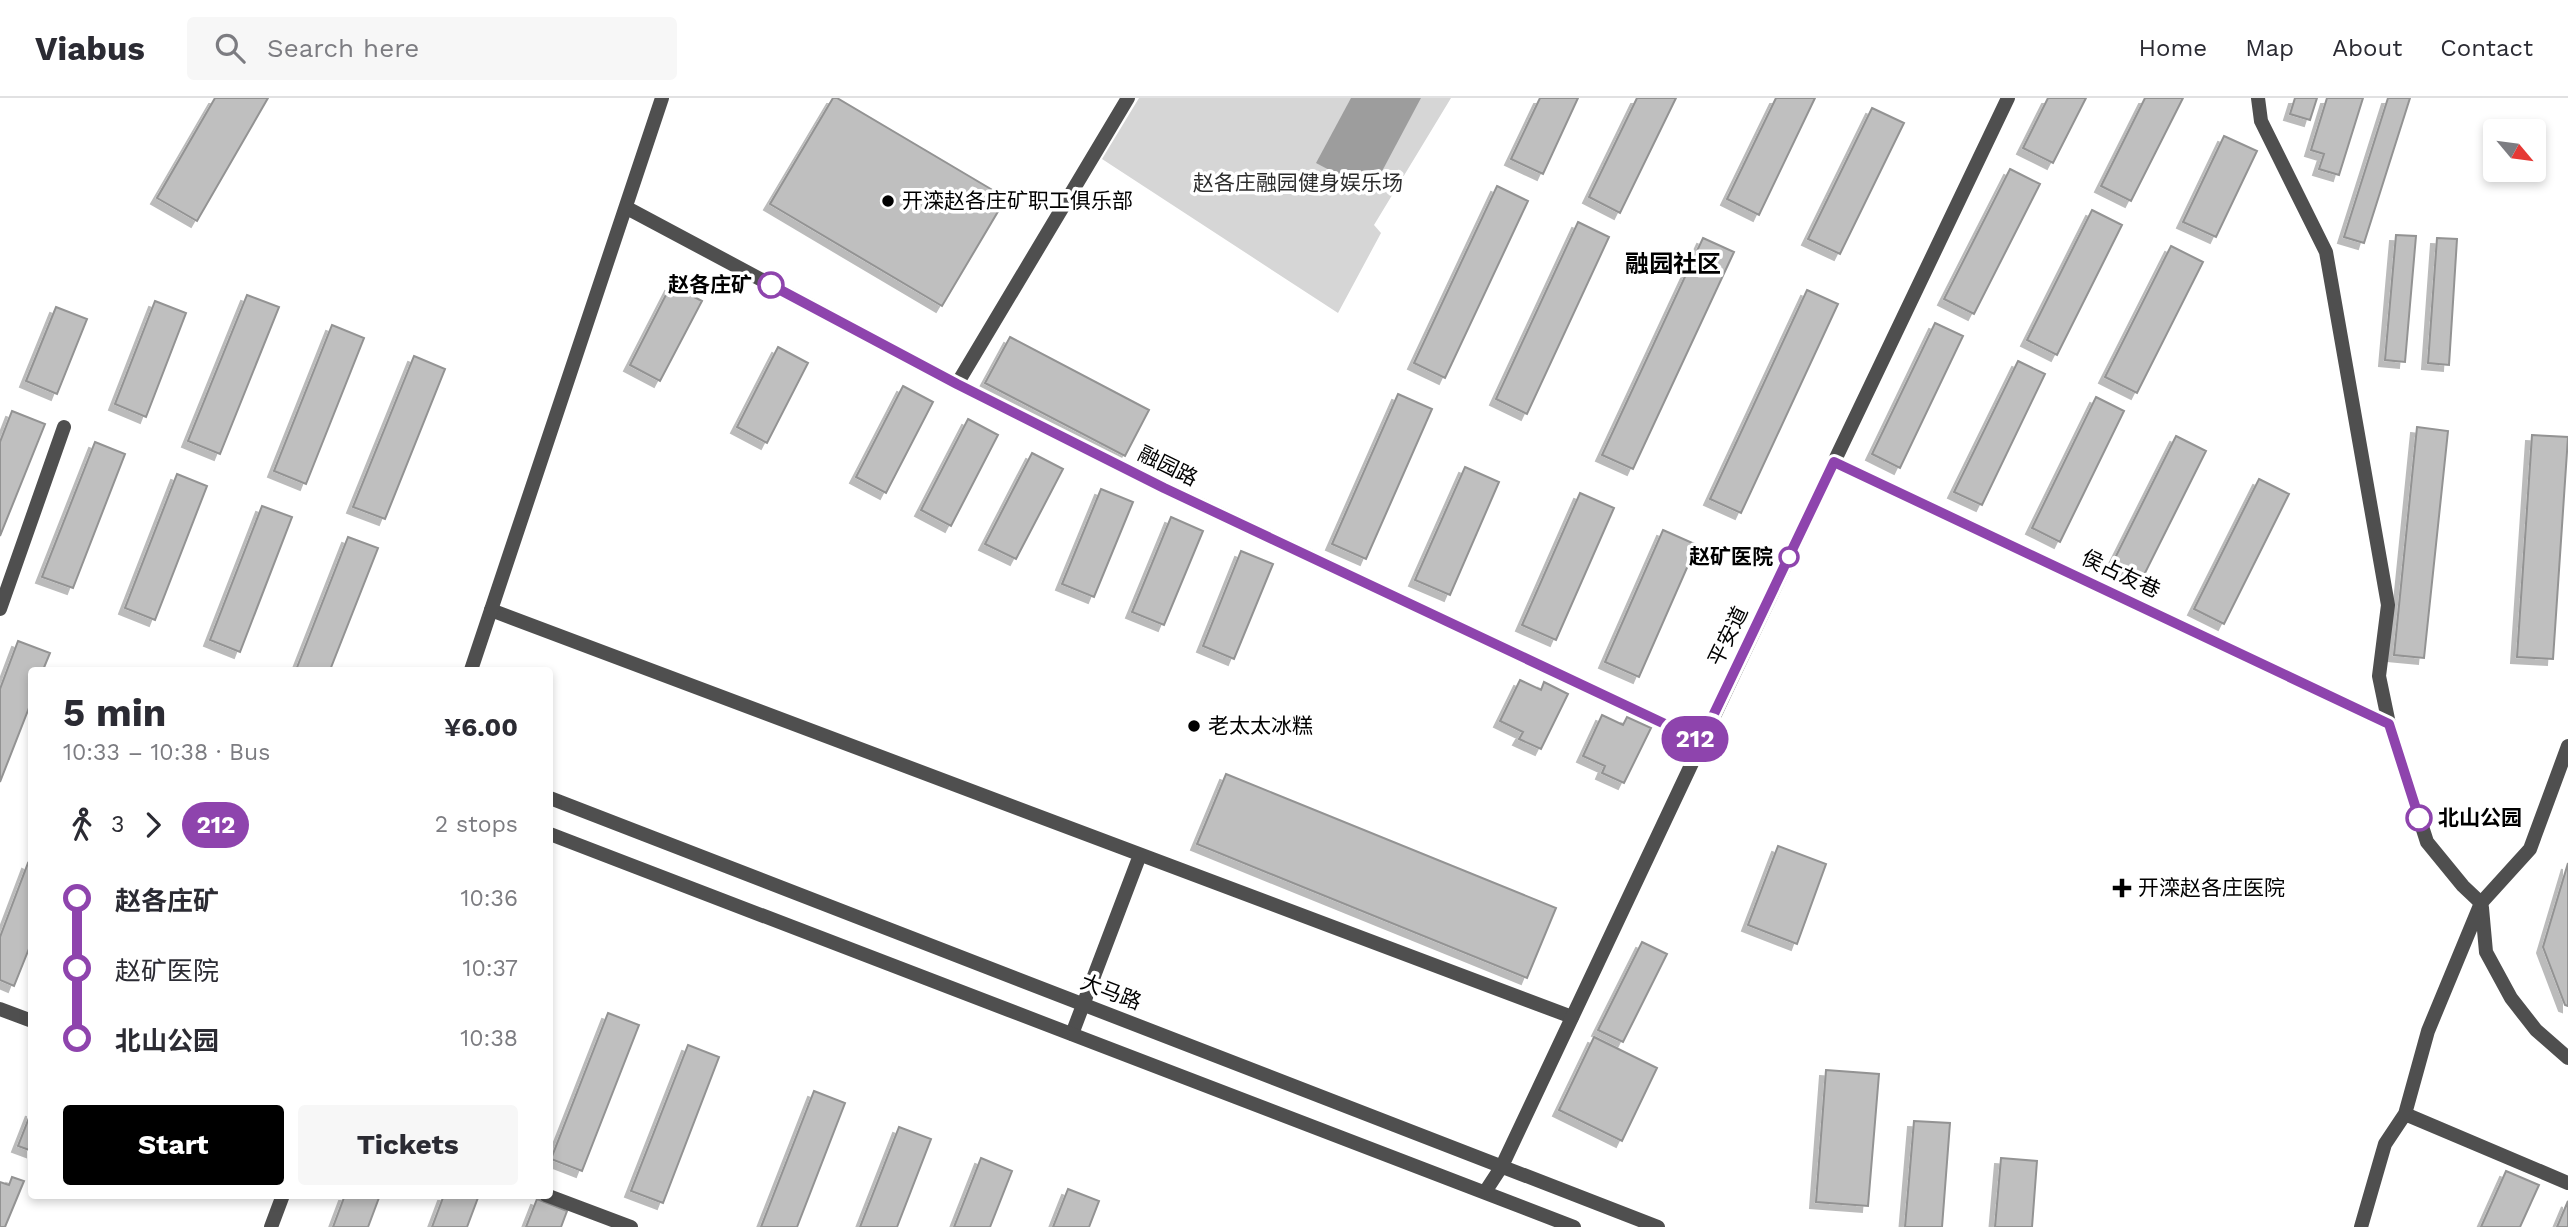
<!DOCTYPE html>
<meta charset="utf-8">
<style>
:root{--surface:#fff;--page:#f7f7f7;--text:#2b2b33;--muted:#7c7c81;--line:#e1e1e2;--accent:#000}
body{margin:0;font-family:"Work Sans","Noto Sans SC",sans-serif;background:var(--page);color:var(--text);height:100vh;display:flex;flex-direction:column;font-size:26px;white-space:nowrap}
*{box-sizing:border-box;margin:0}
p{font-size:23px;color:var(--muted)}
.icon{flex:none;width:38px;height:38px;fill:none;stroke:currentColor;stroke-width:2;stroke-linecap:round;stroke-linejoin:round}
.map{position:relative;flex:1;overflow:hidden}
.details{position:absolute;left:28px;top:569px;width:525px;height:532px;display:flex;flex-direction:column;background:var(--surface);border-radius:7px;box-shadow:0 4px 10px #0003}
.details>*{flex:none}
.badge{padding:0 14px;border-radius:23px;font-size:24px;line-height:46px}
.needle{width:46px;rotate:119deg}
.tools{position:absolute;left:2483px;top:21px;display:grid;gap:14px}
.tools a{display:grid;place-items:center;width:63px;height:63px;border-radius:7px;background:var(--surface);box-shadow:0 4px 10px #0003;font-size:35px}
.map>.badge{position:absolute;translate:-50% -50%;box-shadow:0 0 0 4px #fff}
.legs{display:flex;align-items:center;gap:10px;height:77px;padding:0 35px;font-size:23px}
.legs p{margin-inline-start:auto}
.summary{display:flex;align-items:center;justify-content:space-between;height:119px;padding:0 35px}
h1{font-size:38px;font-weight:700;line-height:52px}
.action{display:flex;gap:14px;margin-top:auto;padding:14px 35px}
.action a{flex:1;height:80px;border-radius:7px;background:var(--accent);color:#fff;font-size:28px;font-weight:700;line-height:80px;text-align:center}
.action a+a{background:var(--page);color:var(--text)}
ul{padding:0 35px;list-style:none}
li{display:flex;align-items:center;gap:24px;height:70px;font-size:26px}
li i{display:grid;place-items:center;width:10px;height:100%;margin:0 9px;background:currentColor}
li i::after{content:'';width:18px;height:18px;margin:-9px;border:5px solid;border-radius:50%;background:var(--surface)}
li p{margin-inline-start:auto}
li:first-child i{background:linear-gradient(#0000 50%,currentColor 0)}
li:last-child i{background:linear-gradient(currentColor 50%,#0000 0)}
header{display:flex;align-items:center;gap:42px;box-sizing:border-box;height:98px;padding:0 35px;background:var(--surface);border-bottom:2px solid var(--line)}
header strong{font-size:33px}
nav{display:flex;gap:38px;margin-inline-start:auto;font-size:24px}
.search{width:490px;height:63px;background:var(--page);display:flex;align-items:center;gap:18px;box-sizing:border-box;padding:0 24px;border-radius:7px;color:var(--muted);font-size:26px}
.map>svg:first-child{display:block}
</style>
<header>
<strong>Viabus</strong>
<div class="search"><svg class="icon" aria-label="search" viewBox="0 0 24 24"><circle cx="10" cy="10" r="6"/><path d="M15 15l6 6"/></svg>Search here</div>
<nav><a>Home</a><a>Map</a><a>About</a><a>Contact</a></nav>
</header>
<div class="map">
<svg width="2568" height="1129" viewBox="0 0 2568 1129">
<defs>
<filter id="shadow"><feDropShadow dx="-6" dy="6" stdDeviation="0" flood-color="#0004"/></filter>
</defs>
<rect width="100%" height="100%" fill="#fff"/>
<path fill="#d6d6d6" d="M1139,0H1451L1374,127L1381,135L1338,215L1102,61Z"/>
<path fill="#9d9d9d" d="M1351,0H1421L1371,94L1316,65Z"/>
<path fill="#bfbfbf" stroke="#939393" stroke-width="2" filter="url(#shadow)" d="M215,0H268L197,123L157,100Z
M833,0H837L1006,100L942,208L770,106Z
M1540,0H1578L1543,76L1511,61Z
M1637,0H1676L1620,115L1589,99Z
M1776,0H1815L1759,117L1727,101Z
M2048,0H2086L2053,65L2023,50Z
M2145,0H2183L2131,103L2101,88Z
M2295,0H2317L2310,22L2290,16Z
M2327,0H2363L2339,77L2319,71L2324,56L2311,52Z
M2388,0H2410L2364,145L2344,139Z
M1872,10L1904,25L1840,156L1808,141Z
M2224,38L2257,53L2216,139L2183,124Z
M2010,71L2040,86L1974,216L1944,201Z
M1497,88L1528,103L1445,280L1414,265Z
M2092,112L2122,127L2057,257L2027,242Z
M1578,124L1609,139L1527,316L1496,301Z
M2396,137L2416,138L2405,264L2385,262Z
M1703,140L1734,154L1633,371L1602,357Z
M2437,140L2457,141L2449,267L2428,265Z
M2171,148L2203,164L2137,295L2105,279Z
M671,187L702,203L660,283L630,267Z
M1807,192L1838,206L1741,415L1710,401Z
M247,197L279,209L220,356L188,343Z
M155,203L186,215L146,319L115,306Z
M56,209L87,221L57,296L26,283Z
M1935,225L1963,238L1900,370L1872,356Z
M332,227L364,240L306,386L274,373Z
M1010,239L1149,312L1125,358L985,285Z
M778,249L808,265L767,345L737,329Z
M414,258L445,271L385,421L353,409Z
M2018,263L2045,276L1982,407L1954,394Z
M903,288L933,304L886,395L856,379Z
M1398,296L1432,311L1366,461L1332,446Z
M2096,299L2124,313L2060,444L2032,430Z
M12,313L45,326L0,438V344Z
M968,321L998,337L951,428L921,412Z
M2417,329L2448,333L2424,560L2394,557Z
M2532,337L2568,339L2553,561L2517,559Z
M2176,338L2206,353L2141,483L2111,468Z
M95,344L125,356L73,490L42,479Z
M1032,355L1063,371L1016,461L985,446Z
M1465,369L1499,384L1450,497L1415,482Z
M177,376L207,388L155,522L125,510Z
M2259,381L2289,396L2224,526L2194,511Z
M1101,391L1133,404L1094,499L1062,486Z
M1580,395L1614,410L1556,542L1522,527Z
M262,408L292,419L240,554L210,542Z
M1171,419L1203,433L1164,527L1132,514Z
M1663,432L1697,447L1639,579L1605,564Z
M348,439L378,450L330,572H296Z
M1241,453L1273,466L1234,561L1203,548Z
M18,543L50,555L43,572H32V602L0,684V591Z
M1520,582L1541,592L1544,584L1568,596L1541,651L1519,641L1523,634L1500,623Z
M1602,617L1623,627L1627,619L1651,630L1624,685L1602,675L1605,668L1583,658Z
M1226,676L1556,810L1527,880L1197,746Z
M1778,748L1826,766L1797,846L1748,827Z
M28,765L32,767V843L14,888L0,882V839Z
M2568,765V908L2565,907L2543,849Z
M1642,844L1667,856L1623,944L1598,932Z
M608,915L639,927L582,1073L551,1061Z
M1594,939L1657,970L1622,1043L1559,1012Z
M688,947L719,959L663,1105L631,1093Z
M1826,972L1879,976L1868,1108L1816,1104Z
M814,993L845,1005L797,1129H761Z
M32,1012V1053L18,1048Z
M1914,1023L1950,1025L1942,1129H1905Z
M899,1029L931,1041L897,1129H860Z
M981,1060L1012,1073L990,1129H954Z
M2001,1060L2037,1063L2032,1129H1995Z
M2506,1073L2539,1087L2520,1129H2481Z
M12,1079L24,1083L5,1129H0V1084L9,1087Z
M1068,1091L1099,1103L1089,1129H1053Z
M345,1097H380L368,1129H333Z
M444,1097H479L467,1129H432Z
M537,1101L567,1113L561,1129H526Z
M2568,1103V1129H2557Z"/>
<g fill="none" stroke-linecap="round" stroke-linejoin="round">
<path stroke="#4f4f4f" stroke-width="14" d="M2258,0L2261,23L2326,154L2388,507L2379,578L2389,626
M957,286L1128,0
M1834,364L2008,0
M0,511L64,329
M491,512L1572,919
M2482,810L2486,854L2511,900L2536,932L2568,960
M0,911L32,923
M1072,936L1140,757
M2405,1016L2568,1085
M546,1097L631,1129
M2361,1129L2385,1046L2405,1016L2428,933L2481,805"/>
<path stroke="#4f4f4f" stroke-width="14" d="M627,110L957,286L1165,390L1701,643
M471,572L662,0
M550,700L1658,1129
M550,736L1574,1129
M1485,1094L1502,1068L1834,364L2389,626L2427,744L2463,788L2481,805L2530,751L2568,648
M271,1129L283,1097"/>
</g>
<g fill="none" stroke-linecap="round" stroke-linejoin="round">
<defs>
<path id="line-1" d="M771,187L957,286L1164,390L1701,643L1834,364L2389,626L2419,720"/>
</defs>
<use href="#line-1" stroke="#fff" stroke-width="16"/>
<use href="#line-1" stroke="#8e44ad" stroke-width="10"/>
</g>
<g fill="#000" stroke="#fff" stroke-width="2.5">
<circle cx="888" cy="103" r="7"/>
<circle cx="1194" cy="628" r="7"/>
<path d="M2118.5 779.5h7v7h7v7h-7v7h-7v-7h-7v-7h7z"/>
</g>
<g fill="#fff" stroke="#8e44ad" stroke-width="3.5">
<circle cx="771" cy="187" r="12"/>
<circle cx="1789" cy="459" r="9"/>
<circle cx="2419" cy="720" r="12"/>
</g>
<g text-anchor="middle" stroke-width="7" stroke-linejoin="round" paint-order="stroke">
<g font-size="21" fill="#2d2d2d" stroke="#fff">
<text x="1298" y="92">赵各庄融园健身娱乐场</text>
</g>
<g font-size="21" fill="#000" stroke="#fff" text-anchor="start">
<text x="902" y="110">开滦赵各庄矿职工俱乐部</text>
<text x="1208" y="635">老太太冰糕</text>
<text x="2138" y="797">开滦赵各庄医院</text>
</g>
<g font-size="21" font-weight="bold" fill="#000" stroke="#fff" text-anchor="end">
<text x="752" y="194">赵各庄矿</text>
<text x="1773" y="466">赵矿医院</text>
<text x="2438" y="727" text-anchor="start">北山公园</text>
</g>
<g font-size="21" fill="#000" stroke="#fff">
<text transform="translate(1168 368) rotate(26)" y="7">融园路</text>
<text transform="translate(2121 476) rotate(25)" y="7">侯占友巷</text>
<text transform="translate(1728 538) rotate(-64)" y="7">平安道</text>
<text transform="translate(1111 894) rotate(21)" y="7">大马路</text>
</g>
<g font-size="24" font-weight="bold" fill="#000" stroke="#fff">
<text x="1673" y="174">融园社区</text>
</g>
</g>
</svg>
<div class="tools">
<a><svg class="needle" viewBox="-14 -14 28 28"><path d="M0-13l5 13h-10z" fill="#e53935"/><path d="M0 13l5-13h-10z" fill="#7c7c81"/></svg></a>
</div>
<b class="badge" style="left:1695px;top:641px;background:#8e44ad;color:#fff">212</b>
<section class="details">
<div class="summary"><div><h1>5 min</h1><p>10:33 – 10:38 · Bus</p></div><b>¥6.00</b></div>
<div class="legs"><svg class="icon" aria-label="walk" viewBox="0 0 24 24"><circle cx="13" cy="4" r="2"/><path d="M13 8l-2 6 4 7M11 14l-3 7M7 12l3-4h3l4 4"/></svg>3<svg class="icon" aria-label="forward" viewBox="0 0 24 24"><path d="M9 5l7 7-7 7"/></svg><b class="badge" style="background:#8e44ad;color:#fff">212</b><p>2 stops</p></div>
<ul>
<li><i style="color:#8e44ad"></i><b>赵各庄矿</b><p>10:36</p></li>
<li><i style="color:#8e44ad"></i><span>赵矿医院</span><p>10:37</p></li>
<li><i style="color:#8e44ad"></i><b>北山公园</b><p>10:38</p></li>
</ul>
<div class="action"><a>Start</a><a>Tickets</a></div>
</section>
</div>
